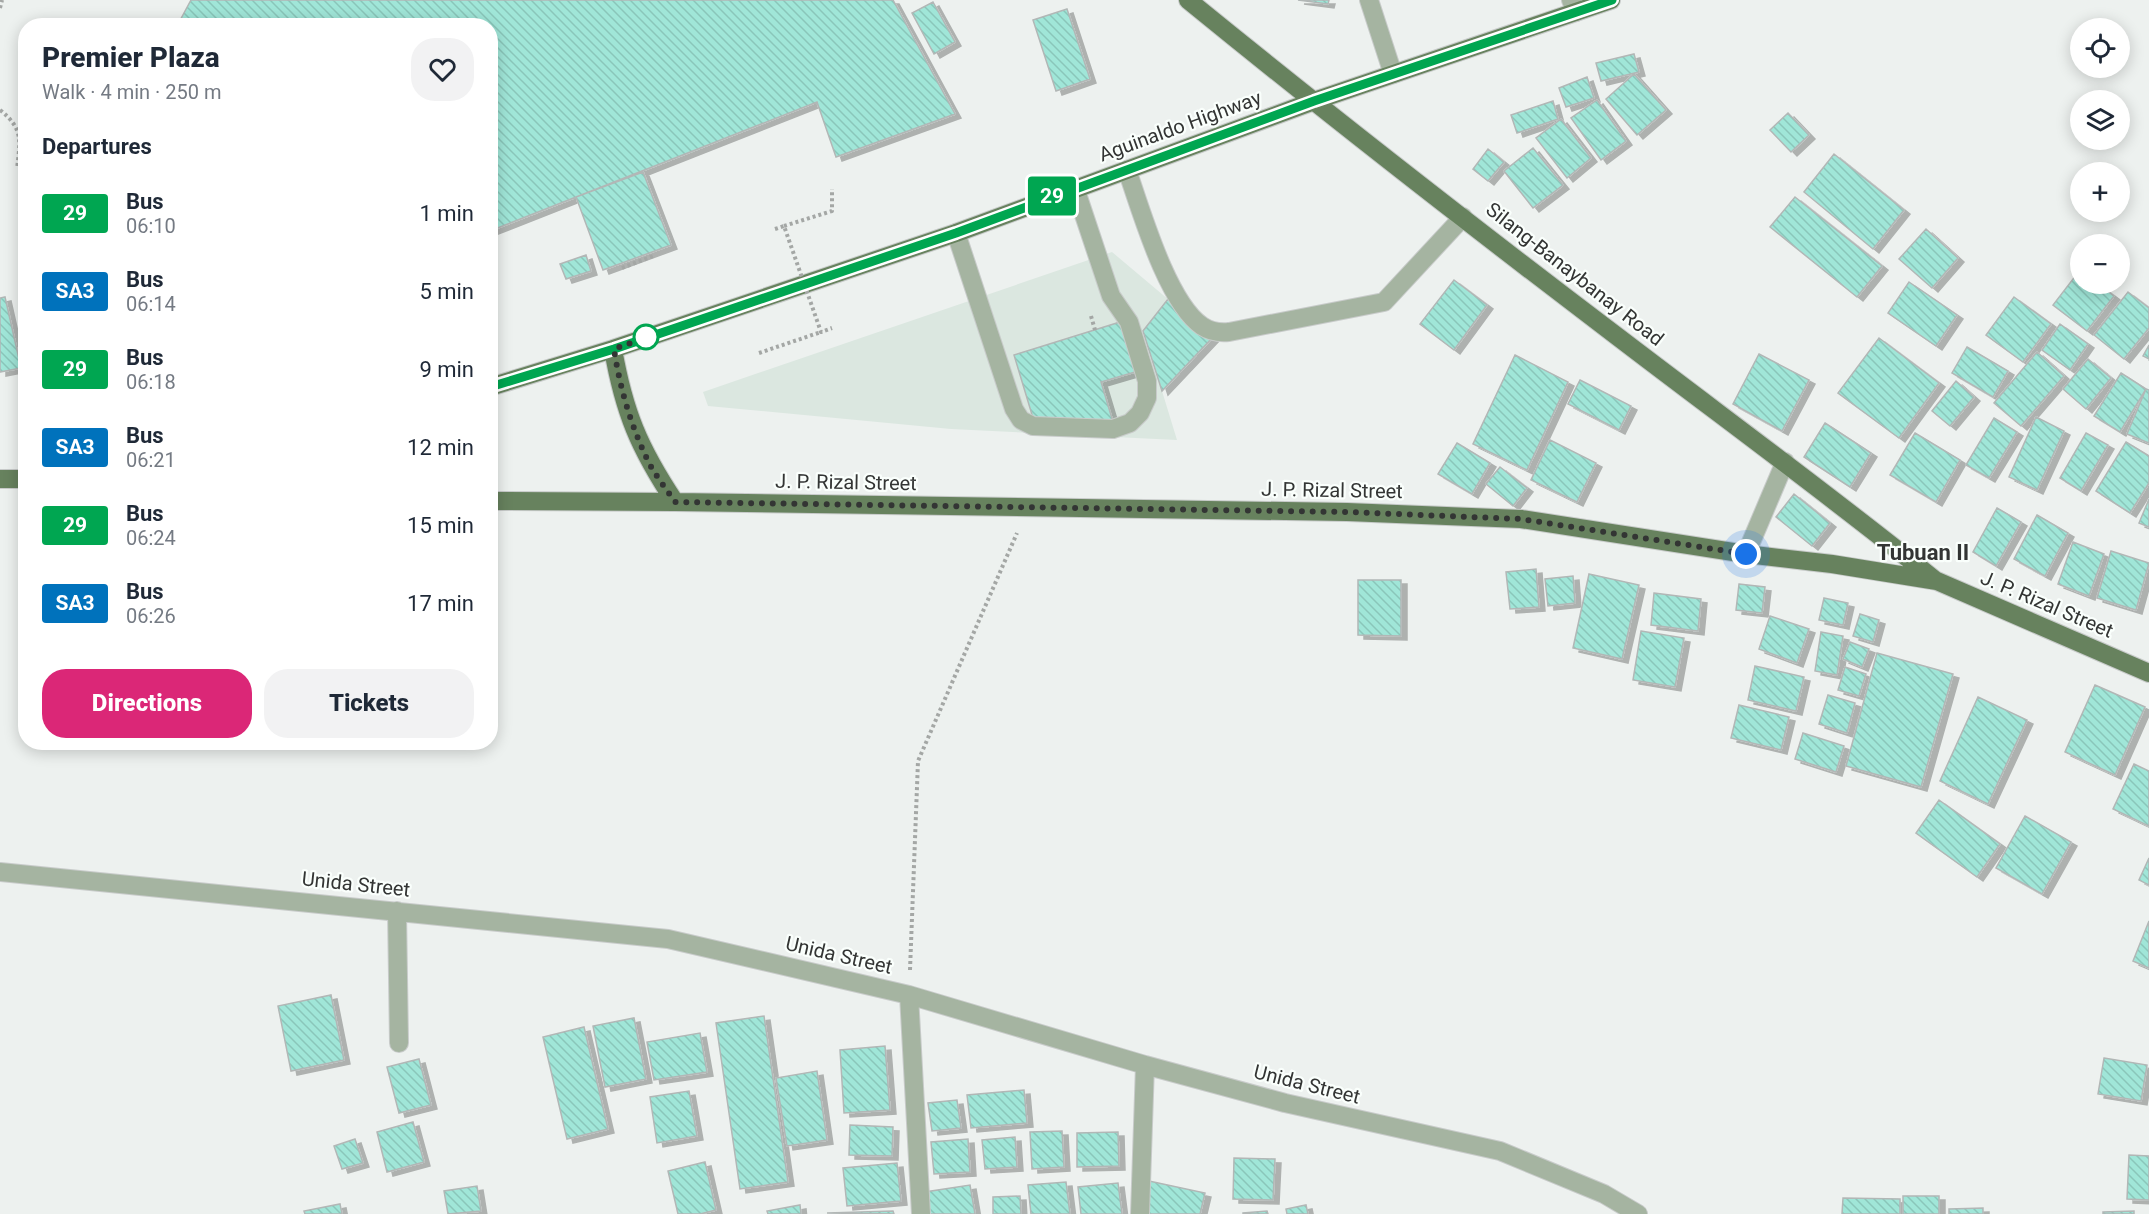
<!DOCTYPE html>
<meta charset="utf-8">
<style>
:root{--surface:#fff;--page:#f2f2f3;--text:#1f2937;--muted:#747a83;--accent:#db2777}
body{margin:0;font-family:Roboto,sans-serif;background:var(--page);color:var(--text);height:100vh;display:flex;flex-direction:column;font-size:22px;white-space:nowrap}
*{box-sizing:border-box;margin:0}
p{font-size:20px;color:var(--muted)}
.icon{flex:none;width:33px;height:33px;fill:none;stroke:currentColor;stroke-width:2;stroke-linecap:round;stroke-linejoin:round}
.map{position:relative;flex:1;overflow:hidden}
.panel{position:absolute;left:18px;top:18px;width:480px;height:732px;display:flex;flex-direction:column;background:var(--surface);border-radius:24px;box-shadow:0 3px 15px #0003}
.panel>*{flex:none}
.badge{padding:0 12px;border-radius:4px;font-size:21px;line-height:39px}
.tools{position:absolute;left:2070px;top:18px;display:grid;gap:12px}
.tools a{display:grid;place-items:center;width:60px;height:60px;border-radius:50%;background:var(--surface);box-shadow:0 3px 15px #0003;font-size:30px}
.you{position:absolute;width:30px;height:30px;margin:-15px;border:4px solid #fff;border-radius:50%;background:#1a73e8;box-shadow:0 0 0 9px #1a73e833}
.map>.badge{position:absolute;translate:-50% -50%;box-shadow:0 0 0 3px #fff}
h2{padding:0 24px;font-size:22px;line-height:54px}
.round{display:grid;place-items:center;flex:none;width:63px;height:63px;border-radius:24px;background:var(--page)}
.overview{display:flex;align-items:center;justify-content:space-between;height:102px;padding:0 24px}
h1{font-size:28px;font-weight:800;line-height:45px}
.cta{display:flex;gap:12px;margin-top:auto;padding:12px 24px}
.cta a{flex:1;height:69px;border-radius:24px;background:var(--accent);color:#fff;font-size:24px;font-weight:800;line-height:69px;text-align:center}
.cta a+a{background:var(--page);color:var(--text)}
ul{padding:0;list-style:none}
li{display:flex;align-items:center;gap:18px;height:78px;padding:0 24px}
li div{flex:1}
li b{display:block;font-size:22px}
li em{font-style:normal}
li .badge{min-width:66px;font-weight:700;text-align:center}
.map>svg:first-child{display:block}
</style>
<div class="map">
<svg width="2149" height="1214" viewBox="0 0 2149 1214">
<defs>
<pattern id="building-back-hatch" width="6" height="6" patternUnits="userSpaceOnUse" patternTransform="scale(1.5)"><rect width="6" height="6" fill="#a0e6d8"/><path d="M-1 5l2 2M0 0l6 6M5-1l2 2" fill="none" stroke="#8ac6ba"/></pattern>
<filter id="shadow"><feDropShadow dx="6" dy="4" stdDeviation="0" flood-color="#0004"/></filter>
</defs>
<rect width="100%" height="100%" fill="#edf1ef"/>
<path fill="#dbe7e0" d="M1112,252L1213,337L1162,391L1177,440L951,429L708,406L703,392Z"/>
<path fill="url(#building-back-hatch)" stroke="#b2b7b6" stroke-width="1.5" filter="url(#shadow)" d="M191,0H893L955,114L836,157L817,102L490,231V26H177Z
M1298,0H1329L1328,4Z
M933,2L955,42L934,54L912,13Z
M1067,9L1090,79L1056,91L1033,20Z
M1634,54L1639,72L1601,81L1596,63Z
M1634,74L1666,110L1637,135L1606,99Z
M1587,77L1594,98L1566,107L1559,88Z
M1597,100L1626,141L1601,160L1571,118Z
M1553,101L1558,119L1517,133L1511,115Z
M1788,113L1809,135L1791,152L1770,130Z
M1561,119L1591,158L1567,178L1536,138Z
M1533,148L1563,185L1533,208L1504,171Z
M1488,149L1504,162L1488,181L1473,169Z
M1834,154L1904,210L1873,249L1804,192Z
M643,172L671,245L603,270L576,197Z
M1795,197L1882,266L1857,297L1770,227Z
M1926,229L1958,258L1932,288L1899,259Z
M586,255L591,271L566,279L560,264Z
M2080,270V284H2098L2114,296L2087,331L2053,305Z
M1454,280L1487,305L1454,350L1420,324Z
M1909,282L1957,315L1936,346L1888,313Z
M2128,292L2149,308V328L2124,359L2094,335Z
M5,297L21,368L0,372V298Z
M2014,297L2051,324L2023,362L1986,335Z
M1168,299L1213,337L1162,391L1143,331Z
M1120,322L1135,372L1101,382L1113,422L1033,418L1014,355Z
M2060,324L2088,344L2070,370L2042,350Z
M1879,338L1939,383L1899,438L1838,393Z
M2149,345V359L2143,356Z
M1967,347L2008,371L1993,397L1952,373Z
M2037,352L2064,376L2021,426L1994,403Z
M1759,354L1809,380L1782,431L1733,404Z
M1515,355L1568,382L1527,470L1473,444Z
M2088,359L2111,378L2086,409L2063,389Z
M2121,373L2146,389L2120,432L2094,416Z
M1580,380L1631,406L1619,430L1568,404Z
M1956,381L1974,397L1950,426L1932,411Z
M2146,389L2149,390V443L2127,434Z
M2036,417L2064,431L2037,490L2009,477Z
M1994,418L2017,432L1989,478L1966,465Z
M1825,423L1871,453L1850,487L1804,457Z
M1915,433L1960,460L1936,502L1890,475Z
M2086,433L2108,445L2081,491L2060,478Z
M1550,440L1596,463L1577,502L1531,480Z
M2126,442L2149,456V483L2130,513L2096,491Z
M1457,443L1490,463L1472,494L1438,474Z
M1500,467L1527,488L1513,506L1486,484Z
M1794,494L1830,523L1812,546L1776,517Z
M2149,499V527L2139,523Z
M1997,508L2021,522L1996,566L1973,552Z
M2037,515L2068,533L2045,576L2014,559Z
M2073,542L2104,554L2089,596L2058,584Z
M2111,551L2149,563L2136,610L2097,598Z
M1536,569L1539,607L1510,609L1506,572Z
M1589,574L1639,585L1622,659L1573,648Z
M1573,576L1575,603L1548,606L1545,579Z
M1358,580H1401V636L1358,635Z
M1739,584L1765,587L1762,613L1736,610Z
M1654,593L1701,599L1698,631L1651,625Z
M1824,598L1848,603L1843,625L1819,620Z
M1860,614L1879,620L1873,642L1853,636Z
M1770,616L1809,629L1797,663L1759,649Z
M1641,631L1684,638L1675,687L1633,680Z
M1821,632L1843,636L1837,675L1815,671Z
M1850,642L1869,649L1862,667L1843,659Z
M1877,653L1953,674L1921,787L1846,766Z
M1755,666L1804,677L1796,711L1748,700Z
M1845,667L1866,674L1859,696L1838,690Z
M2095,685L2145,707L2115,775L2065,752Z
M1828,695L1855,703L1847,733L1819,724Z
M1978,697L2027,720L1988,804L1940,781Z
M1739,705L1789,717L1781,750L1731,738Z
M1803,733L1844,746L1836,772L1795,759Z
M2134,764L2149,771V826L2113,809Z
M1939,800L2000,844L1977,877L1916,833Z
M2025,816L2071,842L2042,894L1996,868Z
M2149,858V885L2139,880Z
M2149,921V968L2133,961Z
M331,995L344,1060L291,1071L278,1006Z
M764,1016L788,1182L740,1189L716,1023Z
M634,1018L646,1079L605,1087L593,1026Z
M584,1027L608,1129L567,1139L543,1037Z
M700,1033L707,1072L654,1080L647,1042Z
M885,1046L890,1110L844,1113L840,1050Z
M2104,1058L2147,1065L2141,1101L2098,1094Z
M419,1059L431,1105L399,1113L387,1067Z
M817,1071L827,1140L787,1146L776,1078Z
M1024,1090L1027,1123L971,1128L967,1095Z
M689,1091L697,1136L657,1143L650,1097Z
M957,1100L961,1128L932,1131L928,1103Z
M413,1122L424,1162L387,1172L377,1132Z
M850,1125L893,1127L892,1156L849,1155Z
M1062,1131L1064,1167L1032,1169L1030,1132Z
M1118,1132L1119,1166L1077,1167V1133Z
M1015,1137L1017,1167L985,1169L982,1140Z
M355,1139L363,1163L342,1169L334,1146Z
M968,1139L970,1172L934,1174L931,1142Z
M2129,1155L2149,1156V1200L2127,1199Z
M1234,1158L1275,1159L1273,1200L1233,1199Z
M705,1162L716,1210L700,1214H678L668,1171Z
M897,1163L901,1201L847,1206L843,1168Z
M1149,1181L1205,1193L1200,1214H1142Z
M1066,1182L1070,1214H1031L1028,1185Z
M1118,1183L1122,1214H1081L1078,1187Z
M970,1185L975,1214H928L925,1192Z
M477,1186L481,1211L448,1214L444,1191Z
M1020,1196L1021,1214H993V1197Z
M1903,1196H1939V1214H1903Z
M1843,1198L1900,1199V1214H1842Z
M340,1204L342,1214H305L304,1211Z
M800,1205L801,1214H768L767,1211Z
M1306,1205L1308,1214H1287L1286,1209Z
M1983,1208V1214H1949V1209Z
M893,1211L894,1214L827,1213Z
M1267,1211L1268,1214H1243V1213Z
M2134,1211V1214H2103V1212Z"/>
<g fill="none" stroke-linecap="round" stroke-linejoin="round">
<defs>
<path id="minor" d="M1369,0L1393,74
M1571,0L1576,12
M1127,170C1141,210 1167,302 1202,326C1211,332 1219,333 1229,332L1384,302L1463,217
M956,233L1014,409L1021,420L1033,426L1113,429L1130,423L1140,413L1147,398V381L1129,322L1111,296L1075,188
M1746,554L1785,462
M0,872L668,939L909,995L1145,1065L1285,1103L1500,1151L1604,1194L1638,1214
M397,911L399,1043
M909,995L921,1214
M1140,1214L1145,1065"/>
<path id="major" d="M1188,0C1329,115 1473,227 1618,337C1724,418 1831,496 1935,580
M613,349C624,412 639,448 675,502
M490,387L613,349L956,233L1314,101L1611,0
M0,479H26
M490,501L675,502L1347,512L1521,519L1746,554L1832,564L1937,581L2149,673"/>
</defs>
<use href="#minor" stroke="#c8cbca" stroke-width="20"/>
<use href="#major" stroke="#c8cbca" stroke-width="20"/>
<path stroke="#a4a7a5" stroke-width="4" stroke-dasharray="3 3" stroke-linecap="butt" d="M0,8L2,0
M0,110C24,129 20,141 17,169
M784,226L832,211V189
M622,268L653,256
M1091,316L1095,330
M759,353L821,332
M910,970L918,761L1017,533"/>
<use href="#minor" stroke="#a5b4a1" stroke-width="18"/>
<use href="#major" stroke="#67825e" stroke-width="18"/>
<path stroke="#a4a7a5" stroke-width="4" stroke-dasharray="3 3" stroke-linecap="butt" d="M775,229L784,226L821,332L832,328"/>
</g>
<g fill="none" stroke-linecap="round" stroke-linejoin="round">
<defs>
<path id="line" d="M490,387L614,349L956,233L1314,101L1612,0"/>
</defs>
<use href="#line" stroke="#fff" stroke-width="14"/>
<use href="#line" stroke="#00a651" stroke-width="9"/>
<path stroke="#333534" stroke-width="6" stroke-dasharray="0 10.8" d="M646,337H648L614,349C620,389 631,426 649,463C656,476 666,489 675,502L1347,512L1521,519L1746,554"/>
</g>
<circle fill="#fff" stroke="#00a651" stroke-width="3" cx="646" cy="337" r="12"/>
<g text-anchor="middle" stroke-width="4.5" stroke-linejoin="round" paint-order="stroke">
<g font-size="20" fill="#333534" stroke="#fafffc">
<text transform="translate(1180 126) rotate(-20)" y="7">Aguinaldo Highway</text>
<text transform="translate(1575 274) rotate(38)" y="7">Silang-Banaybanay Road</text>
<text transform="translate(846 482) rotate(1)" y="7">J. P. Rizal Street</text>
<text transform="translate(1332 490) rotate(1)" y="7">J. P. Rizal Street</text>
<text transform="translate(2047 604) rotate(23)" y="7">J. P. Rizal Street</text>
<text transform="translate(356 884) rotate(6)" y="7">Unida Street</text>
<text transform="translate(839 955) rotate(13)" y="7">Unida Street</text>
<text transform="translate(1307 1084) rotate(14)" y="7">Unida Street</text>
</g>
<g font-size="22" font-weight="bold" fill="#333534" stroke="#fafffc">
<text x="1923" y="560">Tubuan II</text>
</g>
</g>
</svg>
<div class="tools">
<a><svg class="icon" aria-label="locate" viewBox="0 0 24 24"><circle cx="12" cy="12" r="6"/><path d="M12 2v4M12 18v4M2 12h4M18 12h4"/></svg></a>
<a><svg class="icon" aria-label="layers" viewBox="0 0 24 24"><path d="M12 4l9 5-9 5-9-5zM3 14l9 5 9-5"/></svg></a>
<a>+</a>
<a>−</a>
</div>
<div class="you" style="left:1746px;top:554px"></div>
<b class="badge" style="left:1052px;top:196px;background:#00a651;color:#fff">29</b>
<section class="panel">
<div class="overview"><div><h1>Premier Plaza</h1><p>Walk · 4 min · 250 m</p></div><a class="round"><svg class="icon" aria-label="heart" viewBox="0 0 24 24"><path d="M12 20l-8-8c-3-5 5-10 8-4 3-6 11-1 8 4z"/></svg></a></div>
<h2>Departures</h2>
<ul>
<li><span class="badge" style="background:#00a651;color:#fff">29</span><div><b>Bus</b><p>06:10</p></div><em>1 min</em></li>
<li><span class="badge" style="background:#0072bc;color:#fff">SA3</span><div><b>Bus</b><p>06:14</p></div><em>5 min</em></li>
<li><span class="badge" style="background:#00a651;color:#fff">29</span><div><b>Bus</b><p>06:18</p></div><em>9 min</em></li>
<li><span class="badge" style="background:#0072bc;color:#fff">SA3</span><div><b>Bus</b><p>06:21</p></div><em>12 min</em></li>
<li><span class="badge" style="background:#00a651;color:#fff">29</span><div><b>Bus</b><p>06:24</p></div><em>15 min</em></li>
<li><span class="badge" style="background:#0072bc;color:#fff">SA3</span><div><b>Bus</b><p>06:26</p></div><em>17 min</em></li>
</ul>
<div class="cta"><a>Directions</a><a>Tickets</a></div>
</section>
</div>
